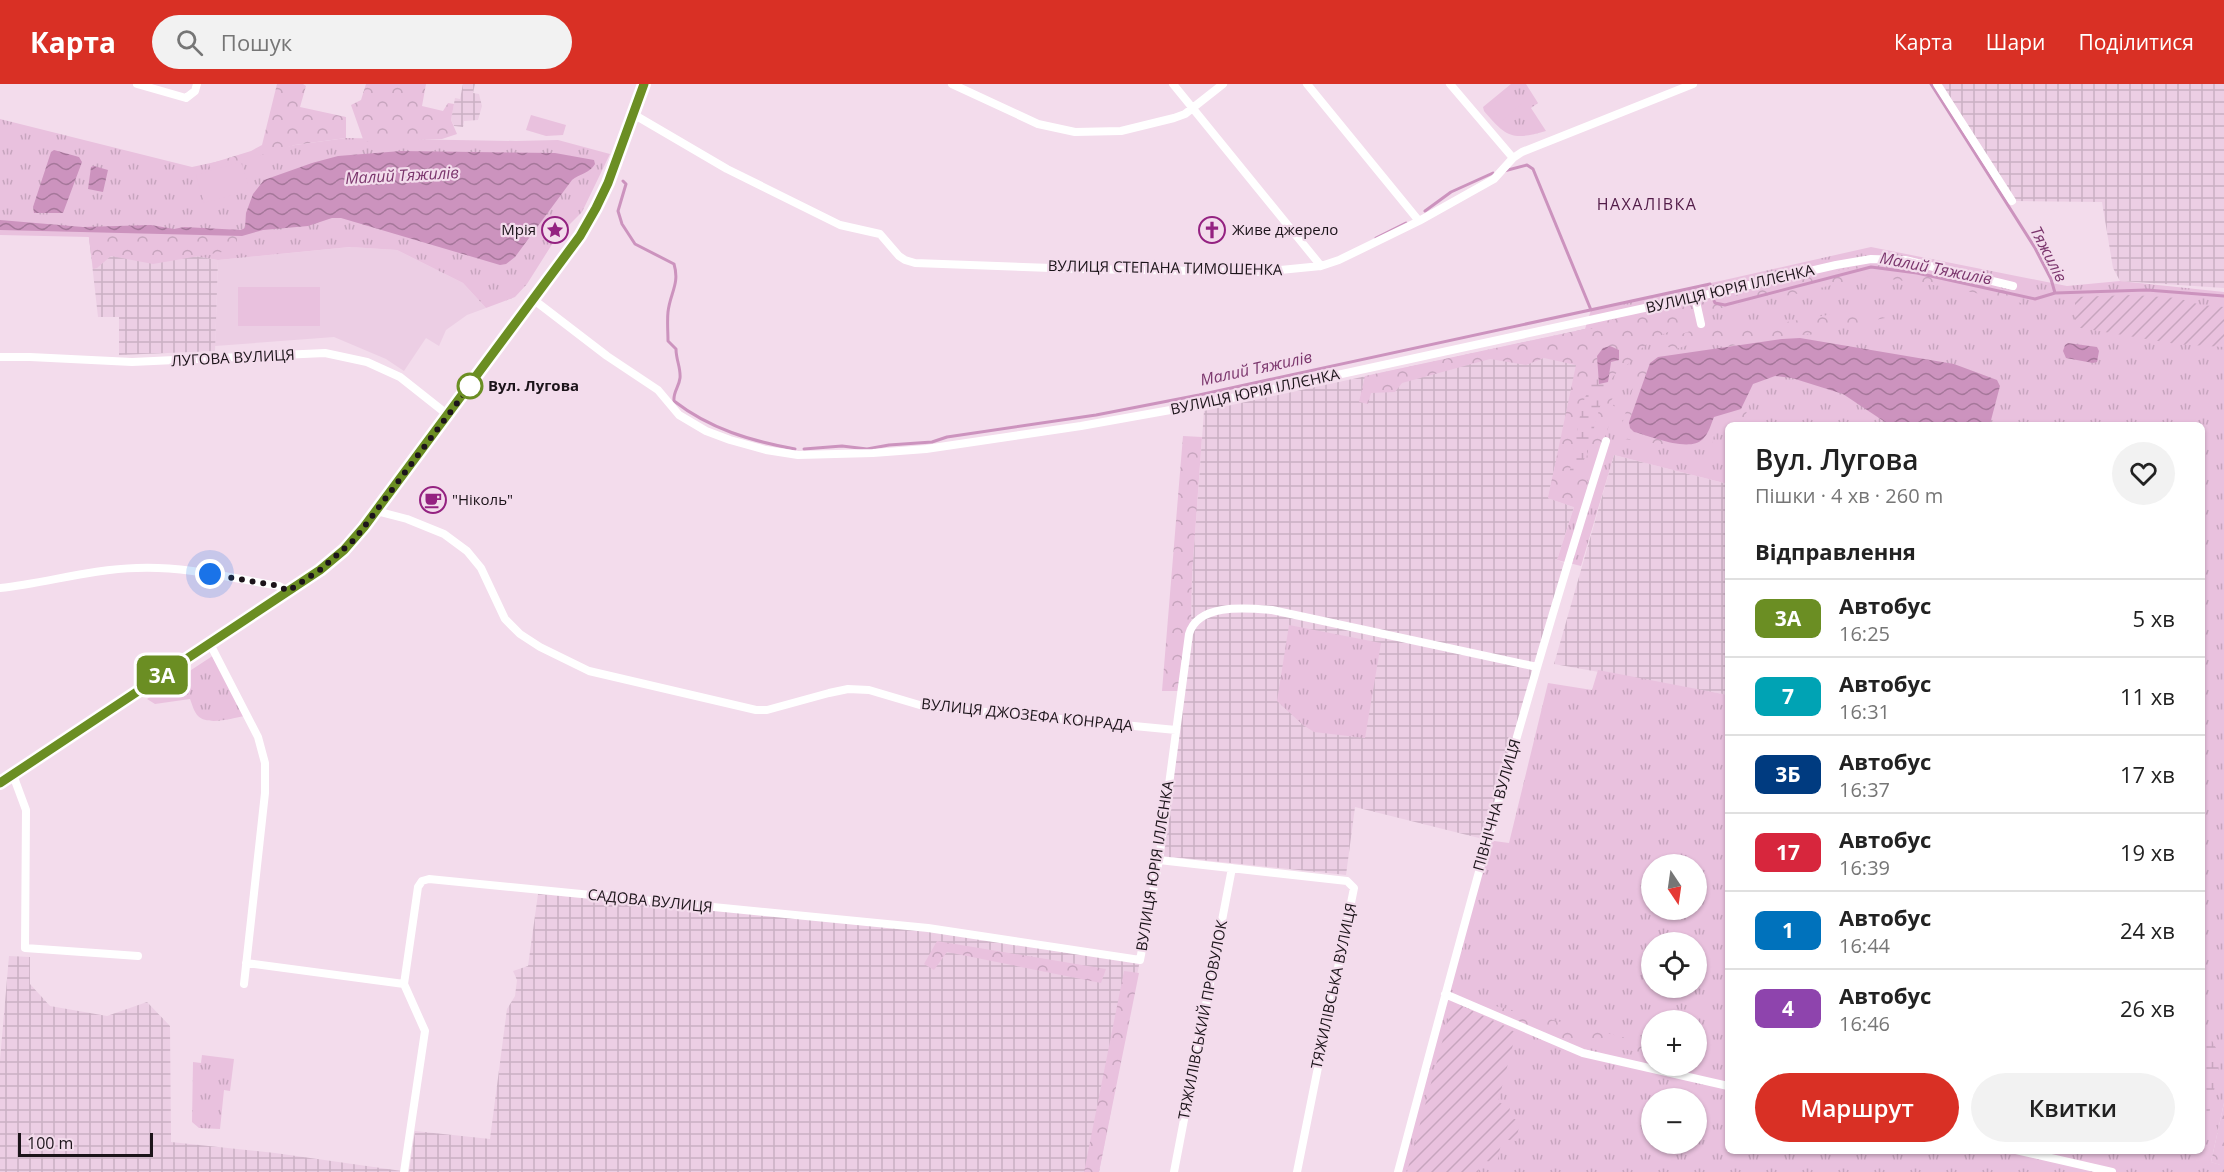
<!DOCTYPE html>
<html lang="uk">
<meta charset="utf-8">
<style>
:root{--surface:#fff;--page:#f2f2f2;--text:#222;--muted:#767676;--line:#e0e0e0;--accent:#d93025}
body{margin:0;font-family:"Open Sans",sans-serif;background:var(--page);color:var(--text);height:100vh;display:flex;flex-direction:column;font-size:22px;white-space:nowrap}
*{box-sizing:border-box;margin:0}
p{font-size:20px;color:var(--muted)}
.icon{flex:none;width:33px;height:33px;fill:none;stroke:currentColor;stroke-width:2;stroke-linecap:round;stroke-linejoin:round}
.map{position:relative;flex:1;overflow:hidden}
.sheet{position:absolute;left:1725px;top:338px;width:480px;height:732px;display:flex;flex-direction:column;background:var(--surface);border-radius:9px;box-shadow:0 2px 4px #0004}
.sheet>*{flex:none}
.badge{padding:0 12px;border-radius:9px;font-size:21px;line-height:39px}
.needle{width:39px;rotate:167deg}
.buttons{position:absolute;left:1641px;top:770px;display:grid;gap:12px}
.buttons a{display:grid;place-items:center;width:66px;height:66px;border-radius:50%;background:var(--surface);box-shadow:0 2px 4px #0004;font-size:30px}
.scale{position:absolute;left:18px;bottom:15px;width:135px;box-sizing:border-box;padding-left:6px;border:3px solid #1c141a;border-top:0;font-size:16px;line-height:21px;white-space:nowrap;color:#1c141a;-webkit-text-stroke:4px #f3dcec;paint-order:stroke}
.you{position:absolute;width:30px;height:30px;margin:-15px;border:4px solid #fff;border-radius:50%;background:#1a73e8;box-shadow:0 0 0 9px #1a73e833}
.map>.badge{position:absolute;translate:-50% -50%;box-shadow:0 0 0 3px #fff}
h2{padding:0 30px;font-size:22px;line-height:54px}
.round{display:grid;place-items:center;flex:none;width:63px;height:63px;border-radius:32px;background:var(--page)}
.summary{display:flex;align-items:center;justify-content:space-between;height:102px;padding:0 30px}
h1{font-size:28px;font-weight:600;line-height:45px}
.primary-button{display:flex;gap:12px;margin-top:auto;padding:12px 30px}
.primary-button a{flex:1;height:69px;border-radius:36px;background:var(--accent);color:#fff;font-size:24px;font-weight:600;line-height:69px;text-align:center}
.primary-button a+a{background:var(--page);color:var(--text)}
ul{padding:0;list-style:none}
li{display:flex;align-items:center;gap:18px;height:78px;padding:0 30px;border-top:2px solid var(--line)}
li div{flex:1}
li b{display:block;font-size:22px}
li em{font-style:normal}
li .badge{min-width:66px;font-weight:700;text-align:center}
header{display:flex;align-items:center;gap:36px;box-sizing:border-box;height:84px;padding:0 30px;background:var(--accent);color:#fff}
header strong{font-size:28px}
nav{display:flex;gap:33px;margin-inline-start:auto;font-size:21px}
.search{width:420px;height:54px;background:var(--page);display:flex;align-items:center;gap:15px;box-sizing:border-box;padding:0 21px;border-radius:33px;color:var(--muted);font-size:22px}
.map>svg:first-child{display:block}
</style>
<header>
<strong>Карта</strong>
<div class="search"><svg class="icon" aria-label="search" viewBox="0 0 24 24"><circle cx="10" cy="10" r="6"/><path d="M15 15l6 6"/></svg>Пошук</div>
<nav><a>Карта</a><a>Шари</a><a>Поділитися</a></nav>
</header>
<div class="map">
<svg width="2224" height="1088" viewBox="0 0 2224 1088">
<defs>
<pattern id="industrial-grid" width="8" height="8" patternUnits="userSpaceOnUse" patternTransform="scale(1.5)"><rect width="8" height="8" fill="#eccee4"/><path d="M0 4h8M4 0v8" fill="none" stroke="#cab0c3"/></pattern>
<pattern id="grass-tufts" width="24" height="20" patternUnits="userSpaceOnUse" patternTransform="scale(1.5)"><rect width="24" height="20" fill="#e9c1de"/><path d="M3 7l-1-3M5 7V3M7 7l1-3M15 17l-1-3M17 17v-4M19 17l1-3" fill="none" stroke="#c7a5be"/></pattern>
<pattern id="forest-crowns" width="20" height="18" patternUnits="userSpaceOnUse" patternTransform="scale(1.5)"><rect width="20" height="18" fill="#e9c1de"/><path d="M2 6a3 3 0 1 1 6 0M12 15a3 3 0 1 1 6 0" fill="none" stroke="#c7a5be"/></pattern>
<pattern id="wetland-marsh" width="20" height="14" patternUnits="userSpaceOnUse" patternTransform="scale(1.5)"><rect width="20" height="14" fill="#e9c1de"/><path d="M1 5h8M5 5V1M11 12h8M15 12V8" fill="none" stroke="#c7a5be"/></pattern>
<pattern id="garden-furrows" width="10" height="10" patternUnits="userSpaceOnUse" patternTransform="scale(1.5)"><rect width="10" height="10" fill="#e9c1de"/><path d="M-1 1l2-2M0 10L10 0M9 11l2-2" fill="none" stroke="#c7a5be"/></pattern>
<pattern id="water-waves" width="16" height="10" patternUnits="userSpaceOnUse" patternTransform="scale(1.5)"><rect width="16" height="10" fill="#cc93be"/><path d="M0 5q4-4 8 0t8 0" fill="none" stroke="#a5779a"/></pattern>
</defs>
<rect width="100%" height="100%" fill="#f3dcec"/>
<path fill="#eccee4" d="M351,163L397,166L463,199L486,224L467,231L446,246L439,262L426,254L404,287L386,275L334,253L215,262L218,176Z"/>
<path fill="url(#industrial-grid)" d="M463,0H475L473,9L479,10L482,22L478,36L464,37L463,43L454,42L451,36L455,14L460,15Z
M1942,0H2224V204L2120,197L2113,184L2102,118L2015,117Z
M89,153L218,176L215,267L119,271V233H98Z
M1585,245L1548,414L1574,423L1557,476L1567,480L1487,756L1355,723L1346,791L1173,773L1159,776L1191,541L1192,491L1204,327Z
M1614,371L1728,400V611L1554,580Z
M538,810L928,844L1140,876L1099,1088H0V976L9,872L30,873V900L50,922L107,932L147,918L170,942L171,1058L275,1069L409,1088L415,1047L490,1055L507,925L515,912L517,896L513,887L528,882Z"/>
<path fill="url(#grass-tufts)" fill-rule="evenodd" d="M1511,0H1526L1538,19L1531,24L1546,47C1512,57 1506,53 1484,27L1483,23Z
M0,35L192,83L295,61L346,54L516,57L558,56L610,70L582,128L556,154L527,200L515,213L486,224L463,199L397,166L350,163L218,176L89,153L0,151Z
M1871,163L2067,202L2120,197L2224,208V1019L2211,1078L2224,1082V1088H1398L1487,756L1509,759L1548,599L1592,606L1598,586L1728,611V1066H2202V340H1728V400L1614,371L1581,482L1557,476L1574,423L1548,414L1585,245L1591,226ZM1652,780H1696V825H1652ZM1652,858H1696V903H1652ZM1652,936H1696V981H1652ZM1652,1014H1696V1059H1652Z
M1289,541L1381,559L1365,654L1314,648L1303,641L1277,617Z
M214,571L245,632C233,634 208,642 198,632C194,628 192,620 190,615L155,620L147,615Z
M202,971L234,975L230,1007L224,1006L220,1045L199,1044L192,1038L193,978L201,979Z"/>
<path fill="url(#forest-crowns)" d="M277,0H303L306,2L300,23L346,33V54L295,61L213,85L209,82L212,79L251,67L262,61Z
M366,0H426L422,22L443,27L448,19L454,20L451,36L457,50L442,55L364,58L351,21L361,16Z
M88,147L164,149L168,151L237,152V158L222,168L153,180L111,172L97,184L93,185Z
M1866,180H1896L2022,209L2021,219L1948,203L1868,192L1796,210L1716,225L1707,224V217Z
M1688,219L1694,223L1697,238C1678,244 1657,250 1642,264C1637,268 1634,274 1629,279C1617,290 1606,290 1613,313L1610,319L1615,323L1597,377L1586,375L1599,322L1608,298L1610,262L1603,264L1597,272L1598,282L1576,395L1579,389L1588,397L1581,422L1574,423L1548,414L1576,281L1544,274L1526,281L1490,275L1402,299L1395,308L1371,309L1368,320L1359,318L1365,292L1585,245H1601L1606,237Z
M1862,225H1888L1885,234L1782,255L1723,263L1702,256L1679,264L1673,265L1666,262L1667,255L1702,243L1787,238Z
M1650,279L1629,338L1634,348L1681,361C1701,364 1709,352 1715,335L1741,329L1747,314L1750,319L1743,338L1717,340L1710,367L1618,354L1637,290Z
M1183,352L1202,353L1192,491L1191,541L1181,607H1162Z
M937,857L1106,885L1101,899L947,868L934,886L924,880Z
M1124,887L1139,889L1099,1088H1084Z
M1491,921L1651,960V975L1638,968L1622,965L1618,960C1578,965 1527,942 1489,927Z
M2224,1019V1088H2219L2220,1081L2211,1078Z"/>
<path fill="url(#wetland-marsh)" d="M1598,282L1599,300L1608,298C1596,330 1591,365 1576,395L1569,391L1582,321Z
M2202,939L2216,964L2219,983L2202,1063Z"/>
<path fill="#e9c1de" d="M1509,5L1522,19L1502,37L1489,23Z
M531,31L566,41L563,51L546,52L526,46Z
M241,78L250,106L204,119L196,91Z
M238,203H320V242H238Z"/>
<path fill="url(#garden-furrows)" d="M2133,211L2177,214L2201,221L2224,223V263L2176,260L2075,243V213Z
M1453,918L1505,942L1516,949L1498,1018L1510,1023L1509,1032L1520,1038L1516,1057L1502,1055L1497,1079L1481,1076L1478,1088H1407Z"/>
<path fill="url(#water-waves)" d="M54,66L79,73L82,78L63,129H34L33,123L51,68Z
M401,67L555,69L594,76L595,80C590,89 579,90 572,96L515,173L506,180L500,181L341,134H332L308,142L263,146L242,152L0,146V136L83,143L151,141L174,145L184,143L241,146L245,144L246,129L253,110L264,96L312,79L338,72Z
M94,82L108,86L103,108L88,105L91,83Z
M1800,254L1954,280L1997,296L2000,302L1990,340H1888L1843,310L1792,294L1775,292L1753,300L1741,325L1714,333C1711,340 1709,349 1703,355C1689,369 1651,352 1634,348L1630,344L1629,338L1650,279L1658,273L1782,255Z
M2068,259L2097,263L2099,267L2097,278L2093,279L2066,274L2063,267L2065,261Z
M1610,262L1619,266V276L1611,278L1608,298L1599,300L1597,272L1603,264Z"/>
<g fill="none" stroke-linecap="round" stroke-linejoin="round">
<path stroke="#cc93be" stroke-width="3" d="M1931,0L2035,164L2051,195L2055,209
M1504,87L1527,81L1533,85L1591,226
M623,97L626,100L618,127L622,140L635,160L674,180C680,200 670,209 668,228C667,237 668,248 668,257L676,265C676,276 681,284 680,294C679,303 673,308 674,317C710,345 751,357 795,365
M1425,127L1451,108L1493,89
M1376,154L1406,139
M1712,212L1715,219L1725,221L1871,183L1917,189L2035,215L2055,209L2147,206L2224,212
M804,365L842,362L867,365L889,361L932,358L947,353L1096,331L1199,311L1710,200"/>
<path stroke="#fff" stroke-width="8" d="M137,0L186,14L195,7L197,0
M952,0L1038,40L1075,48L1121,47L1174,34L1185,30L1223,0
M1173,0L1321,182
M1307,0L1419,137
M1450,0L1513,74
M1937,0L2012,117
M633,30L727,85L840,141L880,150L899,172L905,176L915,179L1080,185L1260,188L1321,182L1339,176L1419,137L1494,95L1513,74L1522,68L1693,0
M1695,213L1701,240
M534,216L607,272L658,306L679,331L706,347L730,356L766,366L798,371L873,369L926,365L1081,342L1204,320L1741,203L1836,181L1871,175L1905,176L2013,202
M0,273H30L132,278L325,269L367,278L400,293L448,331
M376,427L407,435L444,450L467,467L481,484L505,535L520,550L540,563L589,587L756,626H767L829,609L848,605L869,606L923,622L1176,646
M0,504C46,499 91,485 137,484C184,482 232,494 279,502L288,507
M209,558L258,653L265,679V709L244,900
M13,691L26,726L25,864L138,872
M1159,776L1347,797L1354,804L1297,1088
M246,879L404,900L418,803L422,797L429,795L928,844L1140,876L1159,776L1189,550C1198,519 1246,524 1272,526L1537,583
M1445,910L1583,969L1728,1002
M2016,1066L2112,1088
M404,1088L425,947L404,900
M1174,1088L1232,784
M1398,1088C1463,843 1529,599 1606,357"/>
<path stroke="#e3a3d6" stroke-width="12" d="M0,699L320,486L344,466L364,443L580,152L596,124L608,99L644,0"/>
</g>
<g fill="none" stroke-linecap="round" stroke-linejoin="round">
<defs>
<path id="line" d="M0,699L320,486L344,466L364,443L580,152L596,124L608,99L644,0"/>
</defs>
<use href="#line" stroke="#fff" stroke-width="14"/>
<use href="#line" stroke="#6b8e23" stroke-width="9"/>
<path stroke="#1c141a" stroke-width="6" stroke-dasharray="0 10.8" d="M210,490L279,502L288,507L320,486L355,455L470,302"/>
</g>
<defs>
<symbol id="sight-ring" viewBox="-11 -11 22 22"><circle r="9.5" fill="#f3dcec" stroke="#942281" stroke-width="1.5"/><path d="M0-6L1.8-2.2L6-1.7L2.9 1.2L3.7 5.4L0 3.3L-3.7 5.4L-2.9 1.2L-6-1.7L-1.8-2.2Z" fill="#942281"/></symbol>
<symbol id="church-ring" viewBox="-11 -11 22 22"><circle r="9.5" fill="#f3dcec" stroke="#942281" stroke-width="1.5"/><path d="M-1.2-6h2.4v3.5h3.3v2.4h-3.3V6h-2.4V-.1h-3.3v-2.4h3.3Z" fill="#942281"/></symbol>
<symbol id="cafe-ring" viewBox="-11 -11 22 22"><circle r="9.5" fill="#f3dcec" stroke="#942281" stroke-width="1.5"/><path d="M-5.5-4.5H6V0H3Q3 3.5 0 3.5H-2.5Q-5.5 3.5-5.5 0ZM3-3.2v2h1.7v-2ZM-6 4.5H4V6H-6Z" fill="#942281"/></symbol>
</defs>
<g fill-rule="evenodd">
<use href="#sight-ring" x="540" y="131" width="30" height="30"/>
<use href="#church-ring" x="1197" y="131" width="30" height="30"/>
<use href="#cafe-ring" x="418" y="401" width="30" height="30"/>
</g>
<circle fill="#fff" stroke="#6b8e23" stroke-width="3" cx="470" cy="302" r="12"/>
<g text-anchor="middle" stroke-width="4.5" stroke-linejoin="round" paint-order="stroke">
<g font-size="15" fill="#1c141a" stroke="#f3dcec" text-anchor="start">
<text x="536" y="151" text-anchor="end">Мрія</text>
<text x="1232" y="151">Живе джерело</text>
<text x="452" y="421">"Ніколь"</text>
</g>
<g font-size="15" fill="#1c141a" stroke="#f3dcec">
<text transform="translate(1165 184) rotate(1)" y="5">ВУЛИЦЯ СТЕПАНА ТИМОШЕНКА</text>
<text transform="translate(1730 205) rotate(-13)" y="5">ВУЛИЦЯ ЮРІЯ ІЛЛЄНКА</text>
<text transform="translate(233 274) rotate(-3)" y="5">ЛУГОВА ВУЛИЦЯ</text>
<text transform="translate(1255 308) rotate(-12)" y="5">ВУЛИЦЯ ЮРІЯ ІЛЛЄНКА</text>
<text transform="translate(1027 631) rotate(6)" y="5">ВУЛИЦЯ ДЖОЗЕФА КОНРАДА</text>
<text transform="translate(1497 721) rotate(-74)" y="5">ПІВНІЧНА ВУЛИЦЯ</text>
<text transform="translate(1155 782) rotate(-81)" y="5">ВУЛИЦЯ ЮРІЯ ІЛЛЄНКА</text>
<text transform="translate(650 817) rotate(6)" y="5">САДОВА ВУЛИЦЯ</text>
<text transform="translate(1334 902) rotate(-78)" y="5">ТЯЖИЛІВСЬКА ВУЛИЦЯ</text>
<text transform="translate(1203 936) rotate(-79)" y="5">ТЯЖИЛІВСЬКИЙ ПРОВУЛОК</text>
</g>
<g font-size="15" font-weight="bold" fill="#1c141a" stroke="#f3dcec" text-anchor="start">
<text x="488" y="307">Вул. Лугова</text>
</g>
<g font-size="16" font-style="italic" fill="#7b366d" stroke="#f3dcec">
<text transform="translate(402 91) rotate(-3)" y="6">Малий Тяжилів</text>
<text transform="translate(2049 170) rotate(63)" y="6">Тяжилів</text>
<text transform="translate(1936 184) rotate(11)" y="6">Малий Тяжилів</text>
<text transform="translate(1256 284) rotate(-12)" y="6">Малий Тяжилів</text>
</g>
<g font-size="16" letter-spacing="1.5" fill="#521c48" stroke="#f3dcec">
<text x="1647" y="126">НАХАЛІВКА</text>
</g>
</g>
</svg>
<div class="buttons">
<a><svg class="needle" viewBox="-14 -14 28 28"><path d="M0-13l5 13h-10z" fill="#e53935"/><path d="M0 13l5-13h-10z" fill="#767676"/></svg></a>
<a><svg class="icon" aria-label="locate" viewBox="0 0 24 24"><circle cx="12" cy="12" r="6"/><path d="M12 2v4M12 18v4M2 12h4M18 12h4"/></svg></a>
<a>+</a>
<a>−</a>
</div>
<div class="scale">100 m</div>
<div class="you" style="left:210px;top:490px"></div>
<b class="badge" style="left:162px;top:591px;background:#6b8e23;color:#fff">3А</b>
<section class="sheet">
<div class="summary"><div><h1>Вул. Лугова</h1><p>Пішки · 4 хв · 260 m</p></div><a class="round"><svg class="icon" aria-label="heart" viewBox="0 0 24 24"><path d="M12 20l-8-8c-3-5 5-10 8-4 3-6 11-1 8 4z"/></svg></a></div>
<h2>Відправлення</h2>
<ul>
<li><span class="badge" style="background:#6b8e23;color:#fff">3А</span><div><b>Автобус</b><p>16:25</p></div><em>5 хв</em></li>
<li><span class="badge" style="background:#00a3b4;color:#fff">7</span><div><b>Автобус</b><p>16:31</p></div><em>11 хв</em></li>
<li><span class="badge" style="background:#003b80;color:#fff">3Б</span><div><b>Автобус</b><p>16:37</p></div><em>17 хв</em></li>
<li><span class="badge" style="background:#d7263d;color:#fff">17</span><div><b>Автобус</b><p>16:39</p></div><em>19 хв</em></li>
<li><span class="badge" style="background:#0072bc;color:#fff">1</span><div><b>Автобус</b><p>16:44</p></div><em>24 хв</em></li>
<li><span class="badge" style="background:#8e44ad;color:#fff">4</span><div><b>Автобус</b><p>16:46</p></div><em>26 хв</em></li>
</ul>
<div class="primary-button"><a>Маршрут</a><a>Квитки</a></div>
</section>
</div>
